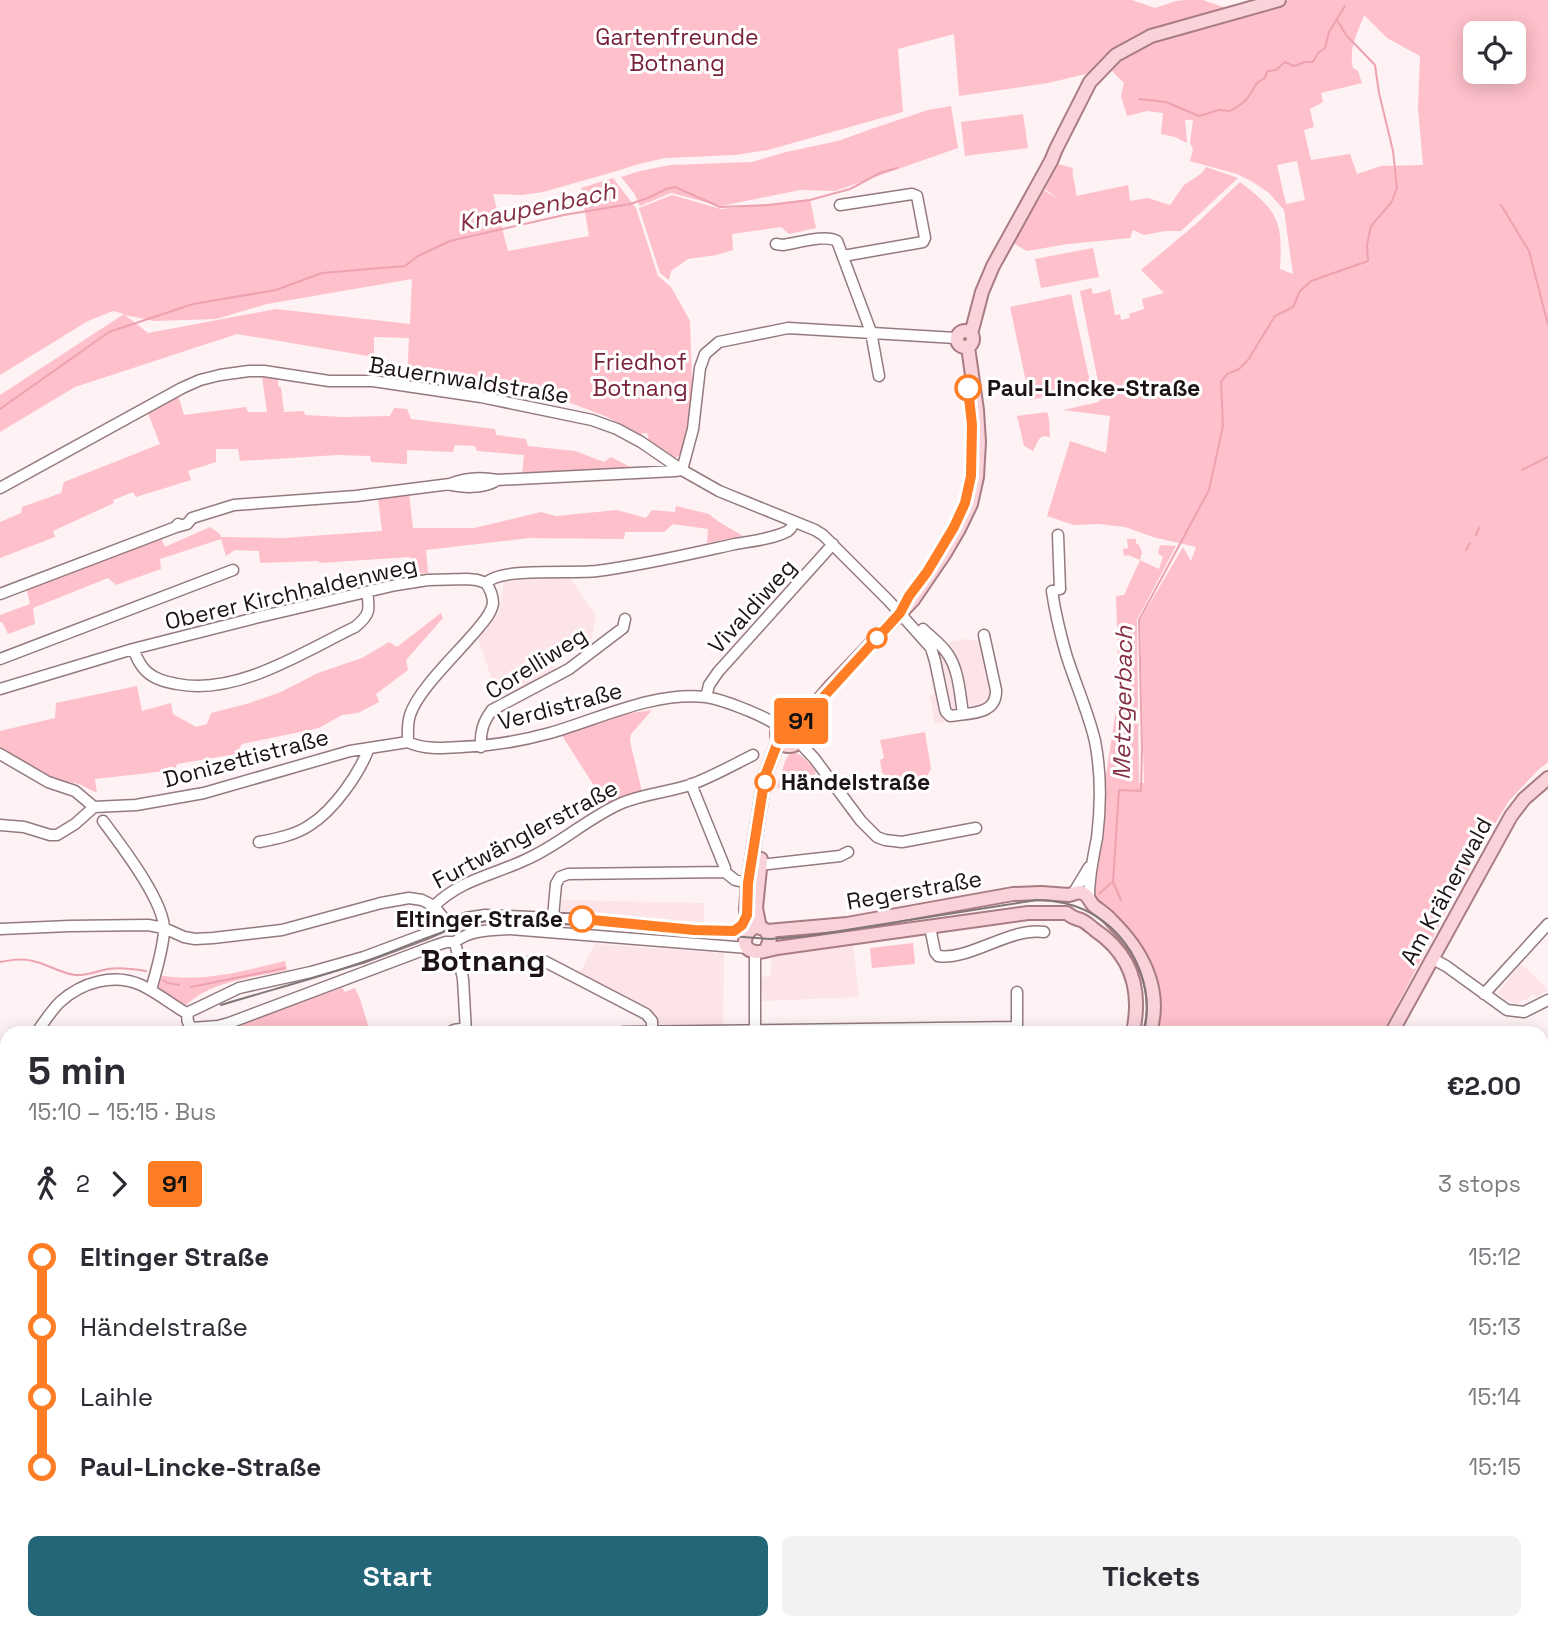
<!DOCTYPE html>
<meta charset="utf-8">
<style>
:root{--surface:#fff;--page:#f2f2f3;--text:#2b2b33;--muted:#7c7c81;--accent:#267}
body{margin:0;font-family:"Space Grotesk",sans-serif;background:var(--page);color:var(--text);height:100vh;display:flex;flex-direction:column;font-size:26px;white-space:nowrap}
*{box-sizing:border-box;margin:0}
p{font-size:23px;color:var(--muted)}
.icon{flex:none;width:38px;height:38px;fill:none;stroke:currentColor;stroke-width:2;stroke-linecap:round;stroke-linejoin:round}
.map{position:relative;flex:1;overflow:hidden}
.drawer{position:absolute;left:0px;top:1026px;width:1549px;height:604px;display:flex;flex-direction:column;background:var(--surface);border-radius:21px 21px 0 0;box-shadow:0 4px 18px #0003}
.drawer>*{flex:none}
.badge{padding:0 14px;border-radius:5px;font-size:24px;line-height:46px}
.fabs{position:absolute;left:1463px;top:21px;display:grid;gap:14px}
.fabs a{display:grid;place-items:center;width:63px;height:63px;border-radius:10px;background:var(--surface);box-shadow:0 4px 18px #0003;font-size:35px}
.map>.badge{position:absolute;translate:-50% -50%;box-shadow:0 0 0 4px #fff}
.legs{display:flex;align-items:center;gap:10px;height:77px;padding:0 28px;font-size:23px}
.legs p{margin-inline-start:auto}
.overview{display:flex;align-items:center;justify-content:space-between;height:119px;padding:0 28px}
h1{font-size:38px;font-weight:800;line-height:52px}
.button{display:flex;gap:14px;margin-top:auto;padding:14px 28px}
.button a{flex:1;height:80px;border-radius:10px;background:var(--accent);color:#fff;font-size:28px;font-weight:800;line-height:80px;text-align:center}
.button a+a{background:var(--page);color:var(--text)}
ul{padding:0 28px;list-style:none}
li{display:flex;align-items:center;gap:24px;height:70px;font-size:26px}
li i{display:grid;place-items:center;width:10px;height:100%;margin:0 9px;background:currentColor}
li i::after{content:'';width:18px;height:18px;margin:-9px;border:5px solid;border-radius:50%;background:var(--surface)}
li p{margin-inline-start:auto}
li:first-child i{background:linear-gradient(#0000 50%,currentColor 0)}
li:last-child i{background:linear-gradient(currentColor 50%,#0000 0)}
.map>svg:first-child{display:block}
</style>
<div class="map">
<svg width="1548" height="1628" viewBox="0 0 1548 1628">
<rect width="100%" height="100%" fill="#fef2f4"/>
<path fill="#fce4e8" d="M569,576L596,616L591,640L571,650L566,643L545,653L555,670L499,700L478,639L499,612L504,582Z
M966,639L990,642L1000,698L996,707L987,714L935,724L930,696L934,694L928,657L949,649V642Z
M562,900L704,903V924L561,921Z
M853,943L859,997L763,1001L761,977L770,976L772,957Z
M595,944L724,953L723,1031L652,1032V1021L577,978Z
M1519,965L1524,966L1548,990L1537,997L1533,993L1527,1000L1524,999L1516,1004L1506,1000L1498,993Z
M899,1622H1013V1628H899Z"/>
<path fill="#fec0ca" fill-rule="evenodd" d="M0,0H1132L1155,8L1176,1L1185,0H1203L1226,8L1112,52L1090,73L1048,83L959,96L954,34L898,49L903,112L768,150L735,155L665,158L639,164L610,173L543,192L522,195L493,194L508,251L589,236L581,188L613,178L636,208L658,276L671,287L690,321L692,381L690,412L683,450L681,455L675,458L649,441L647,433H643L641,435L607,417L571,403L427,374L407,379L409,338L374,337V357L237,334L75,387L0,432V395L124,314L113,311L88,321L0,375ZM412,279L410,324L276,309L148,333L125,315L154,321L216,319L267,304Z
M1290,0H1548V762L1538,770L1509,801L1480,848L1383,1032H1159L1155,975L1096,900L1094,887L1104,816L1105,781L1116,711L1117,694L1119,693L1116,596L1124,595L1140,560L1128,555L1124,556L1123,549L1128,548L1127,539H1136V543L1139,545L1142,552L1140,560L1159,569L1163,557L1158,553L1160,545L1176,546L1137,620L1139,783H1144L1140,620L1183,547L1191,561L1196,547L1153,537L1125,527L1099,524L1074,525L1047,516L1070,441L1106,453L1110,416L1063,410L1099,402L1101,397L1080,291L1091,288L1093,294L1107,291L1110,289L1115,315L1120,314L1121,320L1130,318L1129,314L1144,309L1142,299L1164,293L1141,270L1196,224L1240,182C1278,211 1283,221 1280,269L1293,274L1284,210L1269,193L1253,182L1237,174L1190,161L1193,149L1190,143L1193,120H1185L1187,143L1175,137L1161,134L1163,113L1147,111L1127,116L1121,96L1124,83L1112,71L1123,58L1136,49L1158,39L1274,6ZM1364,15L1387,38L1420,56L1418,108L1423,165L1381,166L1357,174L1350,154L1311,160L1304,130L1314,127L1310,109L1323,102L1321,93L1362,83L1358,71L1353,68C1348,49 1358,32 1364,15ZM1475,33H1514V72H1475ZM1297,161L1305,200L1286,204L1277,165Z
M951,106L958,148L835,191L800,190L721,206L671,193L640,206L634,193L621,177L640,171L670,165L752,162L786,152L838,141L877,127L928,110Z
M1023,114L1028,148L965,156L961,122Z
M1058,164L1073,168C1071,177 1077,187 1076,196L1128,185L1130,201L1148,198L1170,205L1184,185L1202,173L1206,167L1238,178L1181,231H1165L1144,235L1133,230L1130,238L1068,244L1027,251L1013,243L1044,190L1059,200L1045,189Z
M672,195L721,209L810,199L816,228L789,234L781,227L732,234L733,250L716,255L688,259L671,271L669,280L660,273L639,208Z
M1093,248L1099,277L1041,288L1035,259Z
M1071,294L1091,387L1030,400L1010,307Z
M262,377L278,378V386L281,387L284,412L304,411L305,415L343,417L390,416L394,408L407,409L411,419L495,429L496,435L526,439L528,446L575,451L604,462L611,457L636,470L522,475L524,455L477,451L475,446L455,445L453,452L407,450V464L371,462L370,456L337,455L240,461L238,449H216V462L188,471L191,480L136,497L133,492L113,500L114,503L53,531L55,537L0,558V522L21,513L22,507L61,493L64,482L160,444L147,411L178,395L184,415L246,407L248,412H267Z
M1047,412L1049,419L1050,437L1043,436L1039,439L1033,451L1024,446L1017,416Z
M409,494L413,528H474L541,512L556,516L617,510L646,518L652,510L675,512L676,506L709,514L719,522L743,536L707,543L708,529L673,524L664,532H625L624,539L529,538L426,550L428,573L414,574L410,557L320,563L318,561L260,563L259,551L235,550L226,556L221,539L160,559L161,569L116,585L108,578L33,608L35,624L8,634L2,622H0V615L30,604L27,590L161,538L165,547L210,527L220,534L221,537L283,538L382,531L378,498Z
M441,613L443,618L406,660L408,670L376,694L379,702L358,713L342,715L319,728L242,744L236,754L177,764L175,770L95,779L97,793L79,784L44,778L0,749V731L55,718L56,703L137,686L142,711L171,703L173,714L196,727L207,724L211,713L250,703L281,692L318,673L362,658L389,642L397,647Z
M652,710L631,734L630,741L642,792L607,806L561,734L625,714Z
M925,732L931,769L919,790L910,791L882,773L880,760L884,758L880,740Z
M791,752C801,752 810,764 816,772L815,774C805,786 792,789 777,788L785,761Z
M913,943L915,964L872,968L870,948Z
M285,961L287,970C255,977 205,982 183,1009L154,990L158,975C203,983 242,971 285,961Z
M342,988L345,992L355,988L360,999L370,1032H197L205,1030H223Z
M0,1329L7,1343V1622H252L258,1628H0Z
M1077,1622H1193L1185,1628H1075Z"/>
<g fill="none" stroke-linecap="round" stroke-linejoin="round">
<path stroke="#eda2af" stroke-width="2" d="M1139,99L1166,102L1199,116L1219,110L1230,111C1237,107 1245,103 1249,96C1255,87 1255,82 1265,78L1267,71L1276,70L1285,62L1294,66L1305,62H1313L1318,53L1325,48L1329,32L1345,6
M1501,205L1529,251L1548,325
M0,409L109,332L193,304L276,290L322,273L405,266L418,256L450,241L564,215L630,204L648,198L666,189L675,187L720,207L769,205L810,200L850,189L880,173L897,168
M1522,470L1548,457
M1476,535L1479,528
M1466,550L1470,543
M1099,894L1111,883
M1121,900L1113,882L1119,790L1141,791L1142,747L1139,620L1209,490L1223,426L1221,382L1227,374L1239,369L1248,360L1275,316L1293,307L1300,291L1311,281L1368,261L1367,245L1371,226L1391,203L1397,188L1393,151L1379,93L1375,65L1346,35L1337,20
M0,962C11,960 22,958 33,961C47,964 60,973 75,975C86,976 97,971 108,969C120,967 134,969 146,971
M163,980L168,983L179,985
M191,987L285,968
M0,1250L2,1241L7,1231"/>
<defs>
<path id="minor" d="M840,205L912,194L917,196L925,238L923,242L843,256
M776,244L783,245C798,243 825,234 837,241L871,332L879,376
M682,470L693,429L700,368L705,354L719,342L788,328L956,338
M451,485C464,488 481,488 494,482
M0,488L182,388L200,380L220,375L249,371H264L329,381H373L481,397L592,420L617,429L641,442L682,470L719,491L815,530L823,535L889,601L931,648L935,661L945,709L946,712L950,716C970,713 997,715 996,690L984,635
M176,527L187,524L192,518L234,505L356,496L450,484C465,478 481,477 497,480L675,471L682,470
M1058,535L1060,589L1052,591C1055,612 1060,633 1066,654C1075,683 1088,711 1095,741C1101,772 1101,806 1097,838C1093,858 1089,876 1089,896
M486,583C490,589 493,596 493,603C492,612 485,620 480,626C461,650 418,689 410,715C407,724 408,733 408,742C424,750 444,748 461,747C491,746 521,741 550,733C599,719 654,691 706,697C720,699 734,705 747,710C759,715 769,719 780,727
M486,583C501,567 572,574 597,571C644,565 690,554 735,544C752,541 773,539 788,531C792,528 792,527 794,522
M0,594L176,527L178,524
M923,629C931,637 941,644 947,653C959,669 960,695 963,714
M133,649C137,658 140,666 147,672C156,680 167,682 177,684C237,696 303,652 355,627C370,615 370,610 367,592
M0,659L233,570
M0,689L133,649L255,618L396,585L428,580L467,579L477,580L486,583
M706,697L709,685L718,672L833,544
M798,741L814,758L861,821L877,837L885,840L902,842L976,828
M481,747C480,732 483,722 492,710L569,669L623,628L625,619
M0,754L48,782L75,791L94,807
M691,784L725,868V872
M94,807L136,805L204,793L350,751L408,742
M103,821C120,844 166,903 164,931C163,950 156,971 151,990
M0,825L24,827L50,835H57L75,824L94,807
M259,842C275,839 296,835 310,825C334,810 359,774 369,748
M760,865L840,856L848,852
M1074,892L1089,867
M434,906C460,880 493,875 525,860C560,845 587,818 622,803C643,794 668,792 690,785C712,777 733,765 753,755
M553,917L556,884L560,877L568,874L725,872L735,880L748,883
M930,927L935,952L938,956C969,961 1010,927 1044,932
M0,929L70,926L148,925L164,928L184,937L195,939L213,938L282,930L381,903L409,898L422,900L434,906L446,921
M455,942L463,979L466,1032
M755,952V1032
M1433,959L1446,966L1507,1010L1524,1012L1548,1000
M531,961H544L646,1014L652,1021V1032
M1484,994L1548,924
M192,1028C187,1023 186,1018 189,1012L239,988L311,972L364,957L423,935L439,928L442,924L446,921L455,922L466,918L485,915L575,919L646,924L665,928L748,932
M192,1028L218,1026L229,1023L434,946L446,942H455C469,930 491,930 510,929L748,948
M37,1032C44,1022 51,1011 60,1002C82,982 114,973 141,985C158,993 172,1005 188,1014
M450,1032L454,1030L466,1028
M623,1032L1017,1027
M1017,1032V992
M0,1064L7,1061
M1542,1116L1548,1110
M0,1188L7,1184
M1548,1521L1547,1526L1548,1535
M1347,1622L1353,1628
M293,1628L314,1622
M452,1628L459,1622
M561,1628L566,1622
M624,1628V1622
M749,1628L751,1622
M1503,1628L1510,1625"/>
<path id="major" d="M957 339a8 8 0 1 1 16 0a8 8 0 1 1-16 0Z
M971,334L982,292L993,266L1051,161L1056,149L1090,82L1116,55L1151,36L1279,0
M777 734a12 12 0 1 1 24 0a12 12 0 1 1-24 0Z
M797,726L831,686L913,600L945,553L959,529L971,504L977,477L979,442L977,410L968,347
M760,928L756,908L761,859
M748,931L746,909L748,883L765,776L779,739
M767,931L847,924L1013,894L1041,893L1069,895L1079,892C1089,894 1088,900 1094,906C1100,911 1106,914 1111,920C1142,950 1163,989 1150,1032
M766,950L770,939C759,907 729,948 756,952C761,953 771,949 777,948L1028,913H1067C1072,918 1075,918 1081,920C1086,922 1091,927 1095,930C1132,955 1142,990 1133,1032
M1392,1032L1511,816L1524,799L1548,778
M1542,1331L1548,1329
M1059,1628L1060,1622
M1199,1628L1205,1622
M1281,1628L1282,1622
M1299,1628L1300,1622"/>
</defs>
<use href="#minor" stroke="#947a7e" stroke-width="13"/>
<use href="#major" stroke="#a97c83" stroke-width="16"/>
<use href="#minor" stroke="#fff" stroke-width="10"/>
<use href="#major" stroke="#f9d3d9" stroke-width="12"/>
<path stroke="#817678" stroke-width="2" d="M221,1005C270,990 321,977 369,960C413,945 461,919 507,920L770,939L808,936L1037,900C1046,900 1055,901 1064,903C1122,916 1157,976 1144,1032"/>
<path stroke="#817678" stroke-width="2" stroke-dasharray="3.5 7" stroke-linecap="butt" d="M1542,1397L1548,1380
M1527,1622L1529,1628"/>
</g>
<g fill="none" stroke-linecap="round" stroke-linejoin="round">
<defs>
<path id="line-1" d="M582,919L694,930L734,931L742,925L747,915L748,883L765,776L779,739L778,729L786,723L797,726L900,613L909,596L927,572L954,527L965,503L971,476L972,425L968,388"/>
</defs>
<use href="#line-1" stroke="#fff" stroke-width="16"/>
<use href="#line-1" stroke="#ff7d24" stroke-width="10"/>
</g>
<g fill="#fff" stroke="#ff7d24" stroke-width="3.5">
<circle cx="968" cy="388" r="12"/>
<circle cx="877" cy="638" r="9"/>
<circle cx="765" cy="782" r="9"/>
<circle cx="582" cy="919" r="12"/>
</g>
<g text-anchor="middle" stroke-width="6" stroke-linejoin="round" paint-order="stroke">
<g font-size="23" fill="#78223a" stroke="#fff">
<text x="677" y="45">Gartenfreunde<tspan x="677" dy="26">Botnang</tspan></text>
<text x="640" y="370">Friedhof<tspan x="640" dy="26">Botnang</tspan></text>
</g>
<g font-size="23" fill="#1d1314" stroke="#fff">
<text transform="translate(469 380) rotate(9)" y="8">Bauernwaldstraße</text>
<text transform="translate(291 593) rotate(-13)" y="8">Oberer Kirchhaldenweg</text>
<text transform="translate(752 606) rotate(-48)" y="8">Vivaldiweg</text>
<text transform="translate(536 663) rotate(-32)" y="8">Corelliweg</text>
<text transform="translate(560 706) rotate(-15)" y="8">Verdistraße</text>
<text transform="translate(246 758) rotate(-15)" y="8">Donizettistraße</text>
<text transform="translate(525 834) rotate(-28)" y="8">Furtwänglerstraße</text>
<text transform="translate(914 890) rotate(-10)" y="8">Regerstraße</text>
<text transform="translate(1446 891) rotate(-61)" y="8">Am Kräherwald</text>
</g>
<g font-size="23" font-weight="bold" fill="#1d1314" stroke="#fff" text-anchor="start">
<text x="987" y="396">Paul-Lincke-Straße</text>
<text x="781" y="790">Händelstraße</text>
<text x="563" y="927" text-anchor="end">Eltinger Straße</text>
</g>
<g font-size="24" font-style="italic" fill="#862f45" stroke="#fff">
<text transform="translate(537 207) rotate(-12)" y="8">Knaupenbach</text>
<text transform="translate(1123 703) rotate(-89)" y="8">Metzgerbach</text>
</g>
<g font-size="30" font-weight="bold" fill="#1d1314" stroke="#fff">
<text x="483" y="971">Botnang</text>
</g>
</g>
</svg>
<div class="fabs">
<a><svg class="icon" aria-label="locate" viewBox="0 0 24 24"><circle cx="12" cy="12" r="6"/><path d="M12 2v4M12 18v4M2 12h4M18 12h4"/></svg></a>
</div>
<b class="badge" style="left:801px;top:721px;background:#ff7d24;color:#111">91</b>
<section class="drawer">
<div class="overview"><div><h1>5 min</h1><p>15:10 – 15:15 · Bus</p></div><b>€2.00</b></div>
<div class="legs"><svg class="icon" aria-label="walk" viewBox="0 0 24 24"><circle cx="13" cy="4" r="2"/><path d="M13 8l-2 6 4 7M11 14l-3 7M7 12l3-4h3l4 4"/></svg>2<svg class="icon" aria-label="forward" viewBox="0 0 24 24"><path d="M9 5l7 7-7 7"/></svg><b class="badge" style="background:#ff7d24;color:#111">91</b><p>3 stops</p></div>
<ul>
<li><i style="color:#ff7d24"></i><b>Eltinger Straße</b><p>15:12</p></li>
<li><i style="color:#ff7d24"></i><span>Händelstraße</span><p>15:13</p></li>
<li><i style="color:#ff7d24"></i><span>Laihle</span><p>15:14</p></li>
<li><i style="color:#ff7d24"></i><b>Paul-Lincke-Straße</b><p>15:15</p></li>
</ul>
<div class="button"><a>Start</a><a>Tickets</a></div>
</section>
</div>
